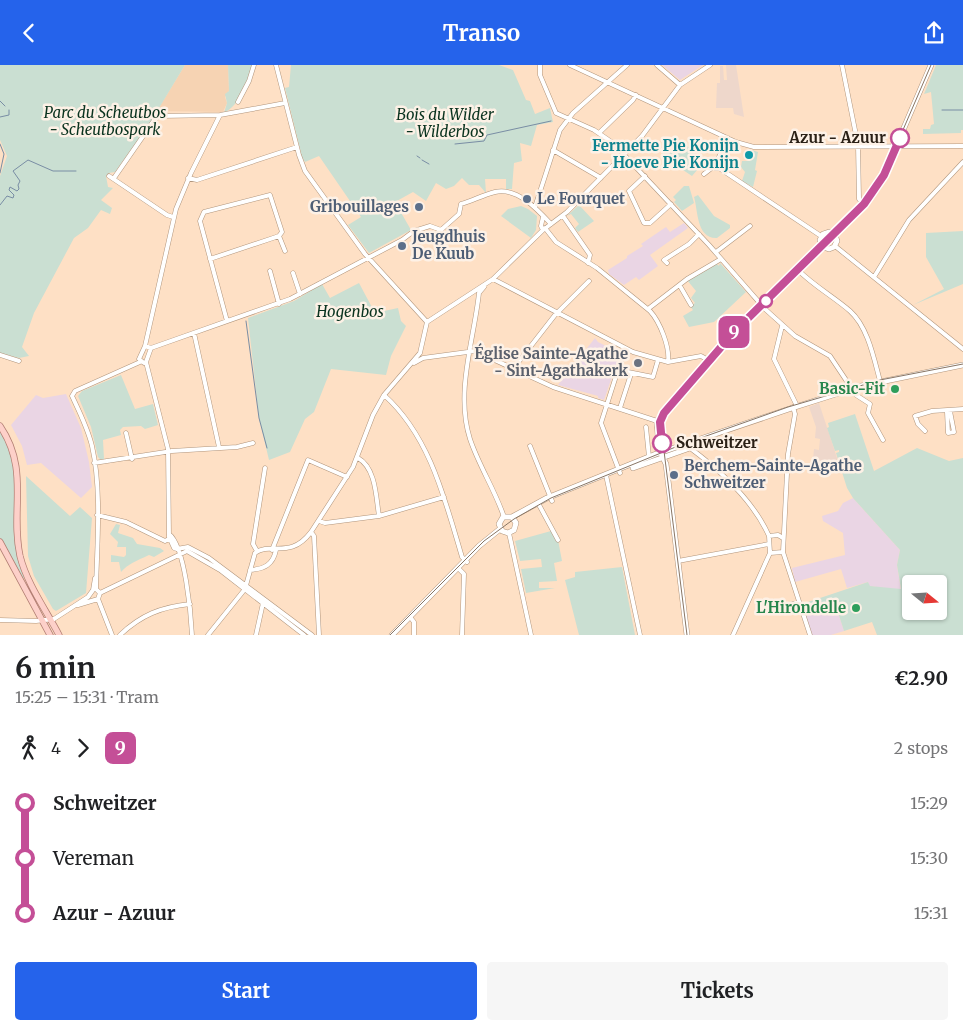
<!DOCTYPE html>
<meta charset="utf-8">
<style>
:root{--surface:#fff;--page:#f6f6f6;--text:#202124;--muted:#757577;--accent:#2563eb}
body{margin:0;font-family:Merriweather,serif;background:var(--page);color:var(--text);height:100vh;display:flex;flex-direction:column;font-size:19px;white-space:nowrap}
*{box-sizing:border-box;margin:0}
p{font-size:16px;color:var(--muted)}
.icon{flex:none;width:28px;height:28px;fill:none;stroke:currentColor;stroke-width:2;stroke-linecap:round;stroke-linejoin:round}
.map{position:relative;height:570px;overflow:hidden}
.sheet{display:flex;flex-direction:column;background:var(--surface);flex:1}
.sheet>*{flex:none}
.badge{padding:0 10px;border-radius:8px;font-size:18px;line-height:32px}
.needle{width:32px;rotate:108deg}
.buttons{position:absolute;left:902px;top:510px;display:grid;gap:10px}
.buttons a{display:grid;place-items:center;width:45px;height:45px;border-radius:5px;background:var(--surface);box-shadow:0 1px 4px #0004;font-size:25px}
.map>.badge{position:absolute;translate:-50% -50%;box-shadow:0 0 0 2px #fff}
.legs{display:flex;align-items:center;gap:8px;height:55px;padding:0 15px;font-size:16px}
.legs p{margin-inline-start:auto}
.headline{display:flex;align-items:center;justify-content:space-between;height:85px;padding:0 15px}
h1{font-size:28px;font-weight:700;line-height:38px}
.cta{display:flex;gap:10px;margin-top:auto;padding:10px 15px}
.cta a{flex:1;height:58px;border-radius:5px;background:var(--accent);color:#fff;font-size:20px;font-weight:700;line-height:58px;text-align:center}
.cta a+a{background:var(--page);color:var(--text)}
ul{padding:0 15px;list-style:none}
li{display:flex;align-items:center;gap:18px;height:55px;font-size:19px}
li i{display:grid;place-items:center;width:8px;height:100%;margin:0 6px;background:currentColor}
li i::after{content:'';width:12px;height:12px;margin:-6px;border:4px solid;border-radius:50%;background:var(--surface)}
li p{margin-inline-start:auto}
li:first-child i{background:linear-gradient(#0000 50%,currentColor 0)}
li:last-child i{background:linear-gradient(currentColor 50%,#0000 0)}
header{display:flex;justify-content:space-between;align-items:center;height:65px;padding:0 15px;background:var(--accent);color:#fff;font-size:22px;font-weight:700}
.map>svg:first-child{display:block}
</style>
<header><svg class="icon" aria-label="back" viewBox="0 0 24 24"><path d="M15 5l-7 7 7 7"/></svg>Transo<svg class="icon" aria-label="share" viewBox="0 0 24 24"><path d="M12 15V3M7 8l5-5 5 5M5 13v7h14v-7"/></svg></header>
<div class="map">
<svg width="963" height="570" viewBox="0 0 963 570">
<rect width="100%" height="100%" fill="#fee0c5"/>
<path fill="#f6d3b3" d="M185,0H228L229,26L225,32L227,38L223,47L157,46Z"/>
<path fill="#eed7cb" d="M726,0H736L744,52L734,49L733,43H716L717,18H720V1H723L724,15H727Z
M819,338L838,396L812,405L814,384L819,385L820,374L815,373L816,362L809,342Z"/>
<path fill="#ead5e4" d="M662,0H703L680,15Z
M684,158L688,163L650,190L658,201L639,215L636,212L624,220L609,209L608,205L627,193V191L643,181L641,179L666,162L670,167Z
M595,273L598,277L614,285L615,284L621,286L604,335L598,333V331L558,320Z
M66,329L81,363L89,397L92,422L81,433L41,398L27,400L22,381L11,360L36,330L43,333Z
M853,433L900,485L897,500L901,525L869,521L868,517L847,523L841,504L795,517L792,503L845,490L843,468L823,456L822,451L838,446L843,438Z
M834,535L844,566L831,570H811L804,546Z"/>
<path fill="#cadfd2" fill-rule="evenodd" d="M0,0H185L150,58L115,107L109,108L106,111L108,122L113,123L101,135L112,143L110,149L101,145L88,163L74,173L34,248L22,282L29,291L19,293L0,288V111L7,91L0,75Z
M228,0H252C248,16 240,40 224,48L227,38L225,29L229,26Z
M291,0H499L513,5L526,35L530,36L535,49L550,43L553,57L537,60L531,81L520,78L522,96L514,98L512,124H506V114H485L486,128L479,120H469L462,113L454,121L446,124L436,118L426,136L413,127L395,137L411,165L369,188L348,160L361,152L319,91L305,97L302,92L285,23L289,22Z
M936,0H963V65H961V68L923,69V64H930L931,60L934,59L931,27L924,29Z
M681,75L704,97L692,111L680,103L674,104L670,96L662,92L663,82L665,80L675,82Z
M752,85L758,87L755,105L757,106L753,122L742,116L745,107L741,102L742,96H750Z
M684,121H689L694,138L682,146L674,137L676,135L673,132Z
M698,130L714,151L730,160V163L717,173C696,174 698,144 694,132Z
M579,140L594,156L578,167L575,163L579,159L571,149L567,151Z
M521,141L528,144L537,151L536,165L531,173L501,151L508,144Z
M963,166V219L913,240L944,224L926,192V168Z
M720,198L746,227L714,257L689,262L683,251L693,245L690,241L695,238L691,233L696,226L687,215L717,199L719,201Z
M359,218L375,248L398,243L401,256L406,261L391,291L386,310L331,304L314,347L305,354L290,387L269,395L259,353L248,253L294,236L322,219L330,233Z
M121,310L135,344L153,339L158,360L145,364L141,361L123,362L120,365L121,370L103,375L104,394L101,395L98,392L91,362L78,331L82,326Z
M855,349L874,406L917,383L949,396L963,393V570H877L872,557L844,566L834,535L804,546L802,539L868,517L870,521L901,524L897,500L900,485L853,433L847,423L836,388L839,387V385L835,386L827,363L829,362L828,358ZM911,519H939V546H911Z
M0,363L14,394L16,470L26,511L22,514L0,473Z
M26,411L70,451L80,442L92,453L86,528L56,546L53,544L34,511L28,491Z
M116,459L120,460L118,468L133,473L137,479L160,483L164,486L154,492L149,490C136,496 128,499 121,507L119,497H111V490L124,492L126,490V482H117L118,477L110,469Z
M551,466L556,475H558L562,496L554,498L557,516L539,517V523H555L526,528L521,504L542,502L541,494L520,496L515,476Z
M622,502L635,570H579L565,515L575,512V507Z"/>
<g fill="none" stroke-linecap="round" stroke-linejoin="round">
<path stroke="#798da4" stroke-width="1" d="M0,36L5,41
M942,45H963
M0,52L9,50V45
M0,79L4,89L0,108
M455,79L484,76L487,70L551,56
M417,91L420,93
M422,95L429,99
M0,140L7,131L13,133L14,130L9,125L10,122L17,126L19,124L18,120L20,116L13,106L28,95L53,106H76
M246,256L259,353L267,383"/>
<defs>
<path id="street" d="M276,0L299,90L305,106L365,189L427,257
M540,0V10L556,48L594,65L613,78L709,180L765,244L795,271L830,291L856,330L870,339L868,348L883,375
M570,0L736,77L754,82L963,81
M657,0L680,20
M842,0L858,80L859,134L865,140
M238,37L249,16L254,0
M599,68L633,35L636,30
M553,85L601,113
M717,96L728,73
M713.5 100a3.5 3.5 0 1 1 7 0a3.5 3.5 0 1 1-7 0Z
M719,103L821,171
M704,109L713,102
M109,111L167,150L173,152
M645,111L629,126L644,158H650L671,139
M114,113L155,54L160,51L220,50L285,38
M188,113L197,115L297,82
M535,142L560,65L573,48L627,0
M563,151L590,190L588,198
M545,163L556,177L597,203L650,246C660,257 670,282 668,297
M543,165L541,161L543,152
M835,181L963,284
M716,187L750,161
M210,194L279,171
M667,198L664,195L689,179L699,169
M798,205C814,221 834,232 850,246C868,262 874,294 880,316
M270,206L279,239
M293,208L300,229
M874,212L909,155L963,97
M493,214L633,287L668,297L701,291L710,296
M680,221L691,240
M484,222L479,228C474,275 455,327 470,374C479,401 495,425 504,452
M648,244L687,214L721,194
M227,256L200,156L204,147L270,130L282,167L279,171L285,186
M782,261L774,294L797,341
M194,268L219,382
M145,281L151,283L146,297L168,384L169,472L174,483L177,484
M151,283L290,234L402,175L414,166L430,161L441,165L459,149L461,139C472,136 483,130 495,127C517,122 537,144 551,159
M0,290L19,296
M146,297L144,298L139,294L145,281L176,144L191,108L220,50
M414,298L423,293L475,286L553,322L657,356
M513,304L555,250L589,216
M618,305L653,312L658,295
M384,330C430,371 445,435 462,492L467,497
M793,342L795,349L788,389L783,487L810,570
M620,343L631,309
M947,347L948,368L954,367L950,346
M646,362L649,392
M925,366L918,359L915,351L932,346L963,344
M126,368L132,394
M530,381L552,436
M690,383C721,406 753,435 769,471
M358,393C376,403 376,432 379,451
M94,398L172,386L237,382L253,378
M620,408L601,358L625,283
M606,410L640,570
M538,438L558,475
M97,450L126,457L165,476L171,473
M319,456L325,458L379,451L444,432
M311,467L314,471L319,570
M509,468L531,570
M169,469C185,481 191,549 192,570
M783,473L778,470L769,471L770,488L783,487
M177,484L188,482L209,493L312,570
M272,485L308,395L347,412
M257,486L253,479L265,403
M678,496L769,479
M458,503L464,509L462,570
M250,505C264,504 273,500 276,485
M100,528L96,524C97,480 102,425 92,381C88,364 80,348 72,331L75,326L140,297
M98,534L112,570
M78,540L98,534L100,528L187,486L220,505L304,570
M767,547L799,537
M410,552L414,557V570
M0,555L36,556L54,554L88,532L93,525L95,513
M120,570C141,550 161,542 190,539
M208,570L245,524L255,488C271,476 290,495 311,467L353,402L373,350L384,330L420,288L427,257L493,214L543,165L567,147L642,71L680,20L710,0
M256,570L263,538
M733,570L770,488"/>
<path id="secondary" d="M835,170L860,145L879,121L931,0
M823,182L820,175L823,169L829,167L835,170
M823,182L829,184L834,182L837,176L835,170
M633,403L690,383L701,376
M512,452L516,458L514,465L508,468L502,466L499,459L503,452H512L547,433L656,389L789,344L861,321L963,300
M392,570L479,481L500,464
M687,570L666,399L659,384L657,356L736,266L823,182"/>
<path id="primary" d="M0,361C30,405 10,445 20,491C27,519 46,545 59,570
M0,477L50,570"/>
</defs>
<use href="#street" stroke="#b1957c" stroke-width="5"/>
<use href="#secondary" stroke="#b1957c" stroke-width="6"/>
<use href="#primary" stroke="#b27e73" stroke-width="7"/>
<use href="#street" stroke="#fff" stroke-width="4"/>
<use href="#secondary" stroke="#fff" stroke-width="5"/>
<use href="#primary" stroke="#fdd0c9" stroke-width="5.5"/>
<path stroke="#887564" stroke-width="1" d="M390,570L484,476L514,454L551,433L678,381L788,342L880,315L963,299
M687,570L661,362L662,351L735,266L869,134L887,102L931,0"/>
</g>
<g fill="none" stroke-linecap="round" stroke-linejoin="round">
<defs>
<path id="line-1" d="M662,378L660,357L664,348L735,266L864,139L884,110L900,73"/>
</defs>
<use href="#line-1" stroke="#fff" stroke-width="11"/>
<use href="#line-1" stroke="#c44f97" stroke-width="8"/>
</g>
<g fill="#fff" stroke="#c44f97" stroke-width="2.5">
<circle cx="900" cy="73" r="9"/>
<circle cx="766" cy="236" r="6"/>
<circle cx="662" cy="378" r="9"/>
</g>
<circle fill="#0f9aa8" stroke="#fdf1e6" stroke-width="2" cx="749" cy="90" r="5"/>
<g fill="#5c6f8a" stroke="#fdf1e6" stroke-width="2">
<circle cx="527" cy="134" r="5"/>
<circle cx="419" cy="142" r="5"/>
<circle cx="402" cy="181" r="5"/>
<circle cx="674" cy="410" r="5"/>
</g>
<circle fill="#6b7280" stroke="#fdf1e6" stroke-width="2" cx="638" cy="298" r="5"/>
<g fill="#2e9e5b" stroke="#fdf1e6" stroke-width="2">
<circle cx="895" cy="324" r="5"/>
<circle cx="856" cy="543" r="5"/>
</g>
<g text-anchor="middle" stroke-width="5" stroke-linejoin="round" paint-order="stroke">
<g font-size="15" font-style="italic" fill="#0a331f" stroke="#fdf1e6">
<text x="105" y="53">Parc du Scheutbos<tspan x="105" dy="17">- Scheutbospark</tspan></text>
<text x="445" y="55">Bois du Wilder<tspan x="445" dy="17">- Wilderbos</tspan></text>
<text x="350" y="252">Hogenbos</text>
</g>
<g font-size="15" font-weight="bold" fill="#2a2016" stroke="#fdf1e6" text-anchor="end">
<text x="886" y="78">Azur - Azuur</text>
<text x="676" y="383" text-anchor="start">Schweitzer</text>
</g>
<g font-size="15" font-weight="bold" fill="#0d838f" stroke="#fdf1e6" text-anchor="end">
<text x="739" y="86">Fermette Pie Konijn<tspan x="739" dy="17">- Hoeve Pie Konijn</tspan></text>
</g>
<g font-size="15" font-weight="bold" fill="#4e5e75" stroke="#fdf1e6" text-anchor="start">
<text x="537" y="139">Le Fourquet</text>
<text x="409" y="147" text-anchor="end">Gribouillages</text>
<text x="412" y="177">Jeugdhuis<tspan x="412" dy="17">De Kuub</tspan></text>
<text x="684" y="406">Berchem-Sainte-Agathe<tspan x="684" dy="17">Schweitzer</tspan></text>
</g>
<g font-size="15" font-weight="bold" fill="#5b616d" stroke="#fdf1e6" text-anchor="end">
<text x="628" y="294">Église Sainte-Agathe<tspan x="628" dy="17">- Sint-Agathakerk</tspan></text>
</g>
<g font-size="15" font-weight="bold" fill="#27864d" stroke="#fdf1e6" text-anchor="end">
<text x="885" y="329">Basic-Fit</text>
<text x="846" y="548">L'Hirondelle</text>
</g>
</g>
</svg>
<div class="buttons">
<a><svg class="needle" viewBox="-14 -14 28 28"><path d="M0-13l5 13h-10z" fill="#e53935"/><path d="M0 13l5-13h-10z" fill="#757577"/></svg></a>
</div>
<b class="badge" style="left:734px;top:267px;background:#c44f97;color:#fff">9</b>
</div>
<section class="sheet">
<div class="headline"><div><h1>6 min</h1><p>15:25 – 15:31 · Tram</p></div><b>€2.90</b></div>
<div class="legs"><svg class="icon" aria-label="walk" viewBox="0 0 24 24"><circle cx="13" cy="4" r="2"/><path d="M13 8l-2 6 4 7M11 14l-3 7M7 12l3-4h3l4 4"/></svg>4<svg class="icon" aria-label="forward" viewBox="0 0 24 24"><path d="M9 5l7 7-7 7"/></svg><b class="badge" style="background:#c44f97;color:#fff">9</b><p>2 stops</p></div>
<ul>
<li><i style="color:#c44f97"></i><b>Schweitzer</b><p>15:29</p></li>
<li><i style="color:#c44f97"></i><span>Vereman</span><p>15:30</p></li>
<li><i style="color:#c44f97"></i><b>Azur - Azuur</b><p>15:31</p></li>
</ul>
<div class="cta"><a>Start</a><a>Tickets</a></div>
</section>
